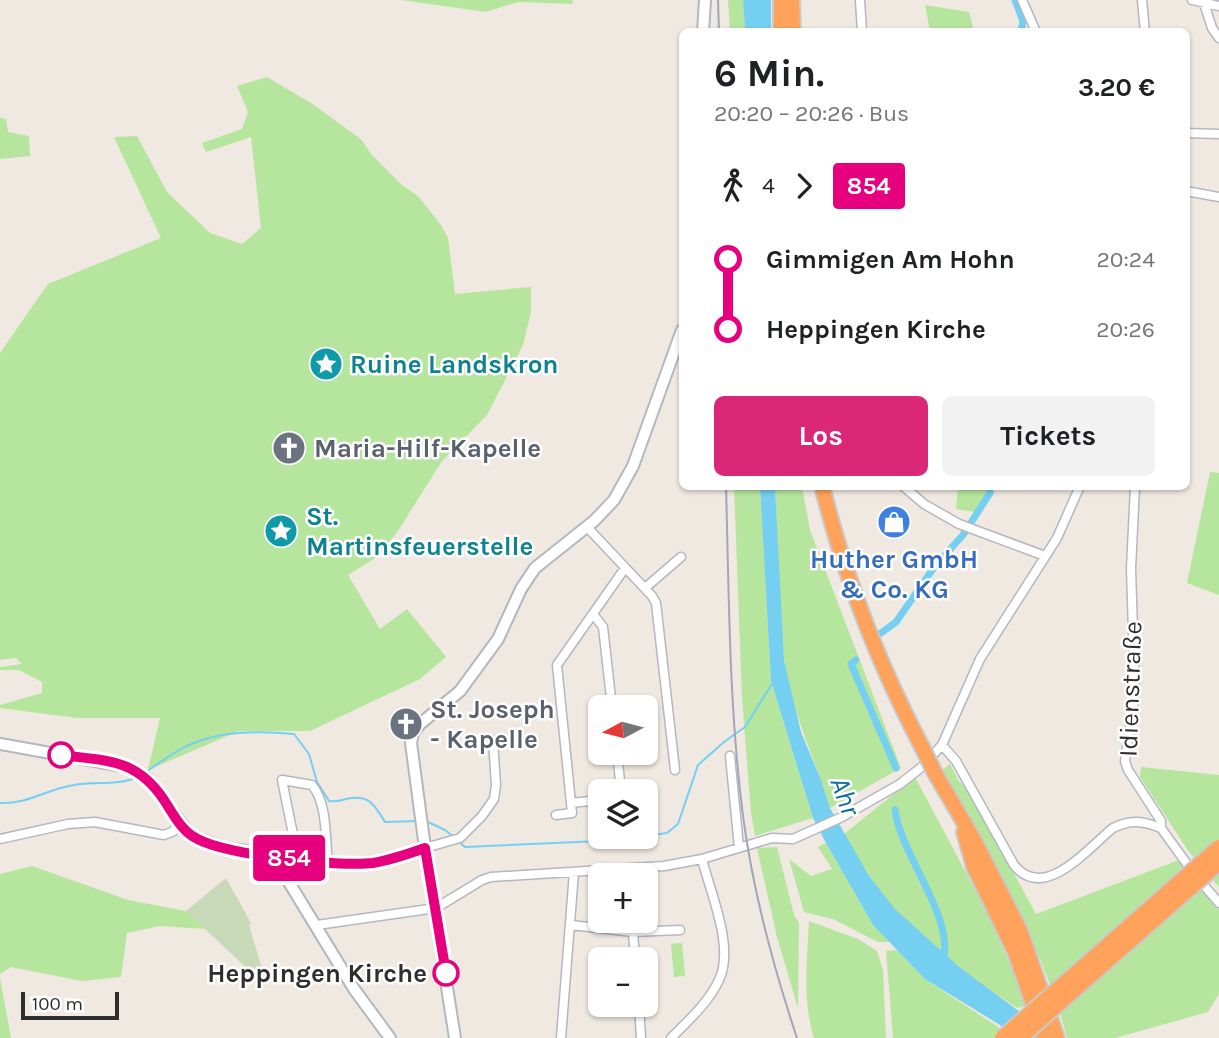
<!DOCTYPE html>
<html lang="de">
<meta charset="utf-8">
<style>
:root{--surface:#fff;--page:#f2f2f2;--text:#202124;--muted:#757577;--accent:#db2777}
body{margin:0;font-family:Karla,sans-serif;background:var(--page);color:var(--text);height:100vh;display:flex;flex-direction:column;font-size:26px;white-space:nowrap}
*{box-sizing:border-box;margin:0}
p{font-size:23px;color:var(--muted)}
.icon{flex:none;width:38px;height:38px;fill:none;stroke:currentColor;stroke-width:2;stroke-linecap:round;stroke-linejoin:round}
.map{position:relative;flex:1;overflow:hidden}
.details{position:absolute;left:679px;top:28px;width:511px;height:462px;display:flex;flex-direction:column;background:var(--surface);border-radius:10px;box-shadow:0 2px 5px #0004}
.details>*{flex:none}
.badge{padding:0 14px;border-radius:5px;font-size:24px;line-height:46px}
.needle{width:46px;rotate:263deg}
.controls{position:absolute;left:588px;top:695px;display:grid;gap:14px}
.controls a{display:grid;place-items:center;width:70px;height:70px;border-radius:10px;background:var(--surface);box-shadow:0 2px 5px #0004;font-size:35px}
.scale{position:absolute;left:21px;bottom:18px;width:98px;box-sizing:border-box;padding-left:7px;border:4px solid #2e2e2e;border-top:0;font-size:19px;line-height:24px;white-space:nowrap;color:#2e2e2e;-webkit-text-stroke:5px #fff;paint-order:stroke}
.map>.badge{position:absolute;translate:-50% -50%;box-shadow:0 0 0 4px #fff}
.legs{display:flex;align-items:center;gap:10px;height:77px;padding:0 35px;font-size:23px}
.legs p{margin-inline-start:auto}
.summary{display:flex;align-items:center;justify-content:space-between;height:119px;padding:0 35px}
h1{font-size:38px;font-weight:700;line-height:52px}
.action{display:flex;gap:14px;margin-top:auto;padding:14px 35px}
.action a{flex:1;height:80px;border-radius:10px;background:var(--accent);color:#fff;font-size:28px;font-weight:700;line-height:80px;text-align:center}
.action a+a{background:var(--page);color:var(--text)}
ul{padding:0 35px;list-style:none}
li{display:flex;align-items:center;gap:24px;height:70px;font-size:26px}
li i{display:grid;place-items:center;width:10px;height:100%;margin:0 9px;background:currentColor}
li i::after{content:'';width:18px;height:18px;margin:-9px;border:5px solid;border-radius:50%;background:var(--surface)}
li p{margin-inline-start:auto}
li:first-child i{background:linear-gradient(#0000 50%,currentColor 0)}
li:last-child i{background:linear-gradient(currentColor 50%,#0000 0)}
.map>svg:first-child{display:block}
</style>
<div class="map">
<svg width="1219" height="1038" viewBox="0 0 1219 1038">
<rect width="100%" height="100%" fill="#efe9e1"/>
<path fill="#b6e59e" d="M401,0H572L573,4L518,2L486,12Z
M728,0H743L745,31H730Z
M925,5L969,12L974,31H930Z
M267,77L311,103L361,139L372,155L402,185L418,196L441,225L448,238L455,294L531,287V312L523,345L487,415L442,461L398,531L377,557L348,575L380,629L407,609L446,657L420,679L310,731H239L148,770L160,718H77L0,708V705L42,693V682L19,670H0V667L22,664L16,658L0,660V353L48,284L161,238L114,137L137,136L167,192L210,233L242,244L261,228L251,137L206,152L202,143L242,129L248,112L237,86Z
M0,118L6,119L8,132L29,136L30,156L0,159Z
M1210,472L1219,473V595L1187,583Z
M734,487H760L771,681L813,818L755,836L751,813L742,698Z
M775,487H802L810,530L901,768L830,808C815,758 791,711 784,659C778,602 778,543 775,487Z
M958,487H989L976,512L956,509Z
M950,764L958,780L969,791L1036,914L1179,860L1219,908V994L1208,1012L1115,1038H1067C1042,942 989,856 942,770Z
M1141,767L1219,775V887L1189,852L1140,777Z
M915,777L988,914L1028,1005L1017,1008C974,980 932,947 896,910C875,888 859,860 844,834Z
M826,843L873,925L890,942H878L833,919L804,912L789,859L811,876L832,869L818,847Z
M777,847L794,915L799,923L798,1008L777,937L757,848Z
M32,866L128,900L186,911L206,929L160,926L127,933L121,977L82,981L11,967L0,974V874Z
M809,921L858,939L877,951L883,970L886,1038H814C802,999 807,961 809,921Z
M682,943L685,976L674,977L671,944Z
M897,950L925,979L1015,1038H893L886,951Z
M0,978L11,1038H0Z"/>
<path fill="#c8d9b8" d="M226,878L251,923L249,925L263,972L256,977L186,911Z"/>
<path fill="#75cff0" d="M743,0H771V31H745Z
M760,487H775L784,660L801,732L821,780L830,808L869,876L895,909L958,966L1055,1038H1021L925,979L873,925L826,843L813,818L771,681Z"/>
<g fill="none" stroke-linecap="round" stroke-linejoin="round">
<path stroke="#75cff0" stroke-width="2" d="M146,772C161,762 177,749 194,743C222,731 263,731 294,734L309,754L317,782L329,801C335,802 340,801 346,799C369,794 374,804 385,822L417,821
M0,803C29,804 47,789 74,785C95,781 118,786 138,777
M426,821L445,830L454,837
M646,836L667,833L678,824L698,765L724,742L745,727L772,684
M458,841L465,847L600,841L639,836"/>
<path stroke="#75cff0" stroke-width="7" d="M1015,0L1023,21L1021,32
M877,636L896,622L935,566L963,535L990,493L991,486
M856,660L851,664L896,768
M895,810C901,856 955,917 943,961"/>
<defs>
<path id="street" d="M860,0L862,32
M1022,0L1036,32
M1142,0L1145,32
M1192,0L1219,6
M1204,3L1212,28L1219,38
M1186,133L1219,134
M1186,191L1219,197
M903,486L924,504L959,524L1045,556
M1135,486L1131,569L1135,693L1125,761L1128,770L1161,821V828L1195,875L1219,903
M587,527L652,596L656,603L675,770
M645,588L681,557
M593,614L603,627L612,707
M942,745L956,761L1014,865C1044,903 1088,848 1113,828C1131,819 1143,821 1161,828
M617,752L621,791
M730,756L739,847
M571,803L600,800
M556,815L572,813L557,665L625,568
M0,839L68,824L95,822L164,835L174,831L178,821
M425,848L460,838L482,816L494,799L496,785L493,740
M298,859L282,780L312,785C328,804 325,840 328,863
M317,925L436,908L482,880L491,877L664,866L702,859L772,838L793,839L842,817L900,784L923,766L942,745L980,659L1057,538L1080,486
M571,925L633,932L680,930
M633,932L635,959
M639,1004L641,1038
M561,1038L574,872
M671,1038C688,1021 709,1002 719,980C735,947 710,892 702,859"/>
<path id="secondary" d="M703,32L705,0
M0,744L128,767L148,779L191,836L226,848L328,863L353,864L390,860L425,848
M273,856L354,989L390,1038
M455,1038L425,848L411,743L413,733L420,724L460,691L498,639L521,589L535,568L594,521L614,500L633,466L682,330"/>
<path id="highway" d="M781,0V32
M792,0L793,32
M822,486C845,578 878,663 922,747
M935,773L973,838L1020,930L1057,1038
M964,832L974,867L1015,952L1045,1038"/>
</defs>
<use href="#street" stroke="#b4b7c1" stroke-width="11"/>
<use href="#secondary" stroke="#b4b7c1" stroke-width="14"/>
<use href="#highway" stroke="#c9c9c9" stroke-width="18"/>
<use href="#street" stroke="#fff" stroke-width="8"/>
<use href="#secondary" stroke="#fff" stroke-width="10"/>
<use href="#highway" stroke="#ffa35c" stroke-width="14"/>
<path stroke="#a3a6b8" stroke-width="2" d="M718,0L719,32
M726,486C729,596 729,707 743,816C753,892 773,966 797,1038"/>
<defs>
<path id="highway-bridge" d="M922,747L935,773
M1002,1038L1219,847
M1020,1038L1219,863"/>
</defs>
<use href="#highway-bridge" stroke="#c9c9c9" stroke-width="18" stroke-linecap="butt"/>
<use href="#highway-bridge" stroke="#ffa35c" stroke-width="14"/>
</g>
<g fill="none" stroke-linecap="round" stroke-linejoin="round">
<defs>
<path id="line-1" d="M61,755C106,761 136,758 164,800C172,812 181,830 194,837C222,855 339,867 373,863C391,860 408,854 425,848L446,973"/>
</defs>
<use href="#line-1" stroke="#fff" stroke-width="16"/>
<use href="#line-1" stroke="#e6007e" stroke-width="10"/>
</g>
<defs>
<symbol id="sight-disc" viewBox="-11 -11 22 22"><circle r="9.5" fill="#0f9aa8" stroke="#fff"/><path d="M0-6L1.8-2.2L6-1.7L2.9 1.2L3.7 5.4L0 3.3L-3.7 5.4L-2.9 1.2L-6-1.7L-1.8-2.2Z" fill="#fff"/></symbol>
<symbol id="church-disc" viewBox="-11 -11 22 22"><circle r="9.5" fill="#6b7280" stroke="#fff"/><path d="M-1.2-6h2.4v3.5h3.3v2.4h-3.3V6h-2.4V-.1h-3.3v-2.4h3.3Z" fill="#fff"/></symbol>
<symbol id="shop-disc" viewBox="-11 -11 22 22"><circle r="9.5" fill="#3f7fe0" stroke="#fff"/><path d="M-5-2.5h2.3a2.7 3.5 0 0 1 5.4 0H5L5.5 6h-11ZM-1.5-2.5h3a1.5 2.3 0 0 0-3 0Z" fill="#fff"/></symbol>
</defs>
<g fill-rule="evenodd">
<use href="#sight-disc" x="307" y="345" width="38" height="38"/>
<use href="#church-disc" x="270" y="429" width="38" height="38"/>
<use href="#shop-disc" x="875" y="503" width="38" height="38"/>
<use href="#sight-disc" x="262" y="512" width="38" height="38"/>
<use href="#church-disc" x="387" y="705" width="38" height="38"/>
</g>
<g fill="#fff" stroke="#e6007e" stroke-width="3.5">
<circle cx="61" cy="755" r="12"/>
<circle cx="446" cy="973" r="12"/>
</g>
<g text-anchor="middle" stroke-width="5" stroke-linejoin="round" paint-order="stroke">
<g font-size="26" font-weight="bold" fill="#0d838f" stroke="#fff" text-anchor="start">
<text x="350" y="373">Ruine Landskron</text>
<text x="306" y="525">St.<tspan x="306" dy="30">Martinsfeuerstelle</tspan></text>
</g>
<g font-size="26" font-weight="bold" fill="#5b616d" stroke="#fff" text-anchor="start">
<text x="314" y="457">Maria-Hilf-Kapelle</text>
<text x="430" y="718">St. Joseph<tspan x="430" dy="30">- Kapelle</tspan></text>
</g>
<g font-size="26" font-weight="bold" fill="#366cbe" stroke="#fff">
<text x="894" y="568">Huther GmbH<tspan x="894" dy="30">&amp; Co. KG</tspan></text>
</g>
<g font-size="26" fill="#2e2e2e" stroke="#fff">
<text transform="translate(1130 689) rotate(-88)" y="9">Idienstraße</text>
</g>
<g font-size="26" font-weight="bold" fill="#2e2e2e" stroke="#fff" text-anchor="end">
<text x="427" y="982">Heppingen Kirche</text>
</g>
<g font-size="28" font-style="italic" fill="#0d6fa3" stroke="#fff">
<text transform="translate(846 796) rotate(70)" y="10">Ahr</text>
</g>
</g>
</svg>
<div class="controls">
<a><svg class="needle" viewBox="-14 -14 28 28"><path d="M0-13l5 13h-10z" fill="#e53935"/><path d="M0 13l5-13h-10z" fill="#757577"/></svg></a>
<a><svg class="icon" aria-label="layers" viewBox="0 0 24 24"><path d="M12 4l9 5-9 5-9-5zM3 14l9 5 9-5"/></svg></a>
<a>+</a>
<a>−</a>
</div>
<div class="scale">100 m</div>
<b class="badge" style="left:289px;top:858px;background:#e6007e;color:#fff">854</b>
<section class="details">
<div class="summary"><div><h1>6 Min.</h1><p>20:20 – 20:26 · Bus</p></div><b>3.20 €</b></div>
<div class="legs"><svg class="icon" aria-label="walk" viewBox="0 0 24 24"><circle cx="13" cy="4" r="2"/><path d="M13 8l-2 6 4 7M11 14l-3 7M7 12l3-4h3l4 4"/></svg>4<svg class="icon" aria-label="forward" viewBox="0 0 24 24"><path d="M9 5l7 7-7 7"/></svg><b class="badge" style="background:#e6007e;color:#fff">854</b></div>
<ul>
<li><i style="color:#e6007e"></i><b>Gimmigen Am Hohn</b><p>20:24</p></li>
<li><i style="color:#e6007e"></i><b>Heppingen Kirche</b><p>20:26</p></li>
</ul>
<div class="action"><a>Los</a><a>Tickets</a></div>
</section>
</div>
